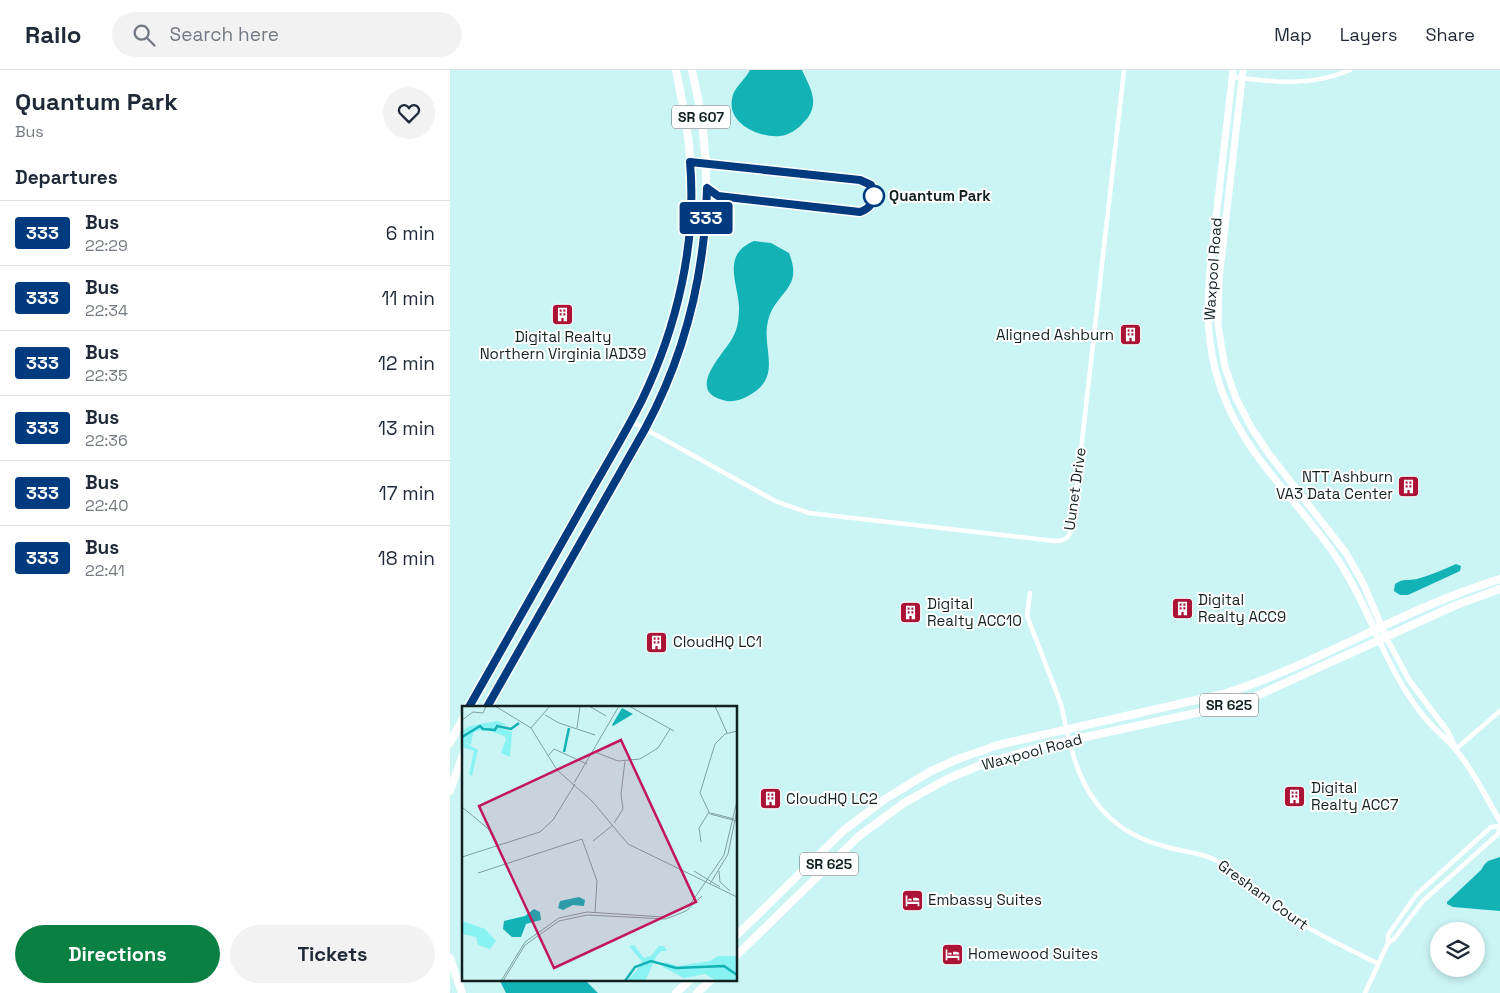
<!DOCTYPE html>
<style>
:root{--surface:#fff;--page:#f2f2f3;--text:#1f2937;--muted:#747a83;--line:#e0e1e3;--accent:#0b8043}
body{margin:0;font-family:"Space Grotesk",sans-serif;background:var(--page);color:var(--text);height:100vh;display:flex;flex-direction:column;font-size:19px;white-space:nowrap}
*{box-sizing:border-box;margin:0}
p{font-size:16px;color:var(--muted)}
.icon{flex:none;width:28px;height:28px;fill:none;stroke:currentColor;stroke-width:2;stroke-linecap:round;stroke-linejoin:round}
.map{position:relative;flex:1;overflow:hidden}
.side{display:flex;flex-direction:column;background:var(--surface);width:450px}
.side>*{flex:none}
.badge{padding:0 10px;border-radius:4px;font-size:18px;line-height:32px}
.tools{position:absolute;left:980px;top:852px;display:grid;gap:10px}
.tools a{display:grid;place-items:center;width:55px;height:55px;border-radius:50%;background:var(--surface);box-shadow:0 2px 8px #0003;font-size:25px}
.map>.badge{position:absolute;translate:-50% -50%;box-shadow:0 0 0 2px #fff}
h2{padding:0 15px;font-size:19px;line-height:45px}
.round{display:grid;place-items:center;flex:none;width:52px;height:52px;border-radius:26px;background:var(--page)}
.overview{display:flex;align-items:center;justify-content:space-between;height:85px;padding:0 15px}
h1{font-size:24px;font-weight:700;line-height:38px}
.cta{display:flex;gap:10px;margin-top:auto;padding:10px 15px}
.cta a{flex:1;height:58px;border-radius:30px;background:var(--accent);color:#fff;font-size:20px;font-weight:700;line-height:58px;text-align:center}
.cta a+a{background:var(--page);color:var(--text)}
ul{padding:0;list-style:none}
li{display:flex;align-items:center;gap:15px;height:65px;padding:0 15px;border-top:1px solid var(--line)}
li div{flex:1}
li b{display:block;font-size:19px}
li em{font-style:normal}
li .badge{min-width:55px;font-weight:700;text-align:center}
header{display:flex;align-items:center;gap:30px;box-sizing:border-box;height:70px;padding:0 25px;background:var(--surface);border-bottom:1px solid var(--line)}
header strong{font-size:24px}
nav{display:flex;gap:28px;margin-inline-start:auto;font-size:18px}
.search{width:350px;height:45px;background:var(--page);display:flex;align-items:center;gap:12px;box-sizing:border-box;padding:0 18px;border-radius:28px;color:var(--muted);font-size:19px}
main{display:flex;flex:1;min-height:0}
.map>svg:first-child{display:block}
</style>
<header>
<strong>Railo</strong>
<div class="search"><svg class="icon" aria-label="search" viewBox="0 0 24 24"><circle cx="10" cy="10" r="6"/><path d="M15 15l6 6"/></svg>Search here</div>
<nav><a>Map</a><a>Layers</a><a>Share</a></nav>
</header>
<main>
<section class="side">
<div class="overview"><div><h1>Quantum Park</h1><p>Bus</p></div><a class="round"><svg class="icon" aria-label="heart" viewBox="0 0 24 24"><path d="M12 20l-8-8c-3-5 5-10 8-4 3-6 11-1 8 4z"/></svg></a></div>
<h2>Departures</h2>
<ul>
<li><span class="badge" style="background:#003b80;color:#fff">333</span><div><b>Bus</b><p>22:29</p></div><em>6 min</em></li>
<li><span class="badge" style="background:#003b80;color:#fff">333</span><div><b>Bus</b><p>22:34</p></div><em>11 min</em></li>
<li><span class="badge" style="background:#003b80;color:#fff">333</span><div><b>Bus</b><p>22:35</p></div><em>12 min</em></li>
<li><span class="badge" style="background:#003b80;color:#fff">333</span><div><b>Bus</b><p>22:36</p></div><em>13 min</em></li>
<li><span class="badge" style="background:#003b80;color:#fff">333</span><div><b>Bus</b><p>22:40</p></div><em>17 min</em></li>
<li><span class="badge" style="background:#003b80;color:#fff">333</span><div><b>Bus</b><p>22:41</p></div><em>18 min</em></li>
</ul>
<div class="cta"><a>Directions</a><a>Tickets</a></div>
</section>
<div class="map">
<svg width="1050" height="923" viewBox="0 0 1050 923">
<rect width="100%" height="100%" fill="#cbf4f5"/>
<path fill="#13b2b5" d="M300,0H352C356,9 362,19 363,29C364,38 360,47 353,53C348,59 339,65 330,66C310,68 277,54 282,29C283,18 295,10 300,0Z
M304,171L321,173L339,183C354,220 325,221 318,251C311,279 334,307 298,326C291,330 281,333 273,330C235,320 274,284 283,267C288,258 289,248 289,237C288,212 271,185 304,171Z
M1006,494L1011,496L1010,501L958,525H950L944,521L945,514C953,508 958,511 967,509C981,505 993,500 1006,494Z
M1050,787V841L1003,837L997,834V832L1031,800L1034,795L1038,791Z
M49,909H134L148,923H56Z"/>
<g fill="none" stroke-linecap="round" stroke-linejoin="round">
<path stroke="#fff" stroke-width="4.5" d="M782,7C823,12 861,17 900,0
M181,351L325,431L359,443L605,471C623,472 622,456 624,442L674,0
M580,523L577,546L611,634L619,671
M1006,679L1050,641
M622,681C636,732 665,764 717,777C738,783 752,782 771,793C795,807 815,828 837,844C865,864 897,878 927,893
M938,873L944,869L973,831L1047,765L1050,759
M915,923L938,873V865L966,825L1041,757L1050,756"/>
<path stroke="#fff" stroke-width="5.5" d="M936,567L959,610L998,662L1004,675
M929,570C942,599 956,626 976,649C985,660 997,669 1006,680C1024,701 1036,728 1050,751"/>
<path stroke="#fff" stroke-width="7" d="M783,0C778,46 772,93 767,139C757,222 746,287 792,363C816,403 850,437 877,474C899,503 915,538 929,570
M793,0L769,209L768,255L775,297L786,328L801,357L819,384L896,483L913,513L936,567"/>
<path stroke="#fff" stroke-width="8" d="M19,637L181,351C225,266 249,172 239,75C236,50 231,25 226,0
M37,637L195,359C254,246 272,125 242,0
M0,673L14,646
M0,721L14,682
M286,866L393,761L435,729L481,701L508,689L548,675L773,624C869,594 954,538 1050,509
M286,886L409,766L454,733L497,709L533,694L594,676L760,640L802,628L1004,536L1050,519
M0,888L12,923
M226,923L241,909
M247,923L262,909"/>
</g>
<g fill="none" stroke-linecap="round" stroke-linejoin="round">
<defs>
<path id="line" d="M19,637C56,571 94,505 131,439C151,403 173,368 192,330C227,257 247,173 240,92L410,110L421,115L424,120C424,132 421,138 410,142L268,126L257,118C255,204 236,283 195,359L37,637"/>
</defs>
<use href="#line" stroke="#fff" stroke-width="11"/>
<use href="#line" stroke="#003b80" stroke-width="8"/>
</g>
<defs>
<symbol id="building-square" viewBox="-11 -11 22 22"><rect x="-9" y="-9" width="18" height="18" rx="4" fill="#aa1336" stroke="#fff"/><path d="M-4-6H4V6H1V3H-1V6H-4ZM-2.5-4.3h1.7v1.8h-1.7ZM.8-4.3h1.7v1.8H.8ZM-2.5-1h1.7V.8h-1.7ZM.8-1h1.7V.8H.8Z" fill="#fff"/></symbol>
<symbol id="hotel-square" viewBox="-11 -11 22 22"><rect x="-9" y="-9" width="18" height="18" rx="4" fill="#aa1336" stroke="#fff"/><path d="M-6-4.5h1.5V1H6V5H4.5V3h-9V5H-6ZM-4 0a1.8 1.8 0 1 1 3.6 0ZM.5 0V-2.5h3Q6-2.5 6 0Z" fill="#fff"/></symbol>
</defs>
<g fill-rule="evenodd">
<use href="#building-square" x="100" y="232" width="25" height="25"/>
<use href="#building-square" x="668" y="252" width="25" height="25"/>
<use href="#building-square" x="946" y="404" width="25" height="25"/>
<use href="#building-square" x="720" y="526" width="25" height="25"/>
<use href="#building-square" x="448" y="530" width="25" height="25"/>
<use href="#building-square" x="194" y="560" width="25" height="25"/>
<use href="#building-square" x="832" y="714" width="25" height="25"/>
<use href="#building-square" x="308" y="716" width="25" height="25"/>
<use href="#hotel-square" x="450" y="818" width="25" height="25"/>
<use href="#hotel-square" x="490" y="872" width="25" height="25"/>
</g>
<circle fill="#fff" stroke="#003b80" stroke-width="2.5" cx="424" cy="126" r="10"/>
<g text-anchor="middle" stroke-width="4" stroke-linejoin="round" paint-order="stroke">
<g fill="#fff" stroke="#586464" stroke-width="1">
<rect x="222" y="35.5" width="58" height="23" rx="4"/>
<rect x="750" y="623.5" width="58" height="23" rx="4"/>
<rect x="350" y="782.5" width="58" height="23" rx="4"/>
</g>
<g font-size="14" font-weight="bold" fill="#112121">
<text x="251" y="52">SR 607</text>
<text x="779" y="640">SR 625</text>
<text x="379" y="799">SR 625</text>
</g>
<g font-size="15" font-weight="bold" fill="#112121" stroke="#fff" text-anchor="start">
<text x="439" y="131">Quantum Park</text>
</g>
<g font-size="15" fill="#112121" stroke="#fff">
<text transform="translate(763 199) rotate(-86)" y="5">Waxpool Road</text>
<text transform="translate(625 419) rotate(-82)" y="5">Uunet Drive</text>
<text transform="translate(582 682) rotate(-15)" y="5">Waxpool Road</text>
<text transform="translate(813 825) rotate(36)" y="5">Gresham Court</text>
</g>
<g font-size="15" fill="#112121" stroke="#fff" text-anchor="start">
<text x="664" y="270" text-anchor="end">Aligned Ashburn</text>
<text x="113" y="272" text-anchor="middle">Digital Realty<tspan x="113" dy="17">Northern Virginia IAD39</tspan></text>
<text x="943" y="412" text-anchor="end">NTT Ashburn<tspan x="943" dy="17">VA3 Data Center</tspan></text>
<text x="748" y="535">Digital<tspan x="748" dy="17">Realty ACC9</tspan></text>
<text x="477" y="539">Digital<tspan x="477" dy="17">Realty ACC10</tspan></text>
<text x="223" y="577">CloudHQ LC1</text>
<text x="861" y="723">Digital<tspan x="861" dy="17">Realty ACC7</tspan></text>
<text x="336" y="734">CloudHQ LC2</text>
<text x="478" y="835">Embassy Suites</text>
<text x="518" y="889">Homewood Suites</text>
</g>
</g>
<g transform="translate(12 636)">
<rect width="275" height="275" fill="#cbf4f5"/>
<path d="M0,35L16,44L10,70L7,68L12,45L0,41Z" fill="#89f2f3"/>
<path d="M35,15L46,19H34L32,24L35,21L50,26L48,51L39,47L44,33L42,30L25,24L14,25L11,27L9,39L0,35V25L8,20ZM0,215L23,223L34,235L28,243L16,239L14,231L0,228ZM172,239L182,252L189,250L197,240H202L205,245H199L194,251L183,275H165L181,257L167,240ZM256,250H275V275H255L243,268L222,272L201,261L203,256L216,260L248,255Z" fill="#89f2f3"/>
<path d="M160,2L171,8L151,20L150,19ZM117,191L123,194L122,200L111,199L101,204L96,202L98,195ZM72,203L78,206L79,214L64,218L59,231H50L41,223L42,215L63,210Z" fill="#13b2b5"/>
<path fill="none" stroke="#13b2b5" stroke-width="2.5" d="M0,31L18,20L21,23L33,24L35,20L49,23L57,17M102,46L107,22M163,275L173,261L189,255L214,262L262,260L275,269"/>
<path fill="none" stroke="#81a0a0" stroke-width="1" d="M33,0L69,22L95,64L130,95L166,138L275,191M127,0L144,10M167,0L212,25M253,0L265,27M83,9L97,17L133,29M0,14L11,6L21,7L24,0M69,22L88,0M115,22L118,0M275,25L263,28L253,38L238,87L248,108L275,115M133,46L156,55L178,53L196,42L208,23M86,50L92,43L125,58M112,77L157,0M0,101L30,126L37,141M249,107L272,113M152,117L161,103L159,88L163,55M131,135L151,119M239,136L237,122L247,106M0,151L78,126L91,114L113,78M232,165L258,181M257,165L258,176L268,185M16,167L120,133L135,175L133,207M248,178L266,148L275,104M39,275L63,236L97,212L125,206L201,211L227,200L262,149L275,95M41,275L63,239L97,215L125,209L204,213L224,205L240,190"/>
<path fill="#c2185b" fill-opacity="0.15" stroke="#c2185b" stroke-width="2.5" d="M159,34L234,196L92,262L17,100Z"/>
<rect width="275" height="275" fill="none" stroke="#112121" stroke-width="2.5"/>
</g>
</svg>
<div class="tools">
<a><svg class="icon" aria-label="layers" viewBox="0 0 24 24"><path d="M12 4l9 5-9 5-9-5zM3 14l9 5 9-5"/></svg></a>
</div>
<b class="badge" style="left:256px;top:148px;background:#003b80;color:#fff">333</b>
</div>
</main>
